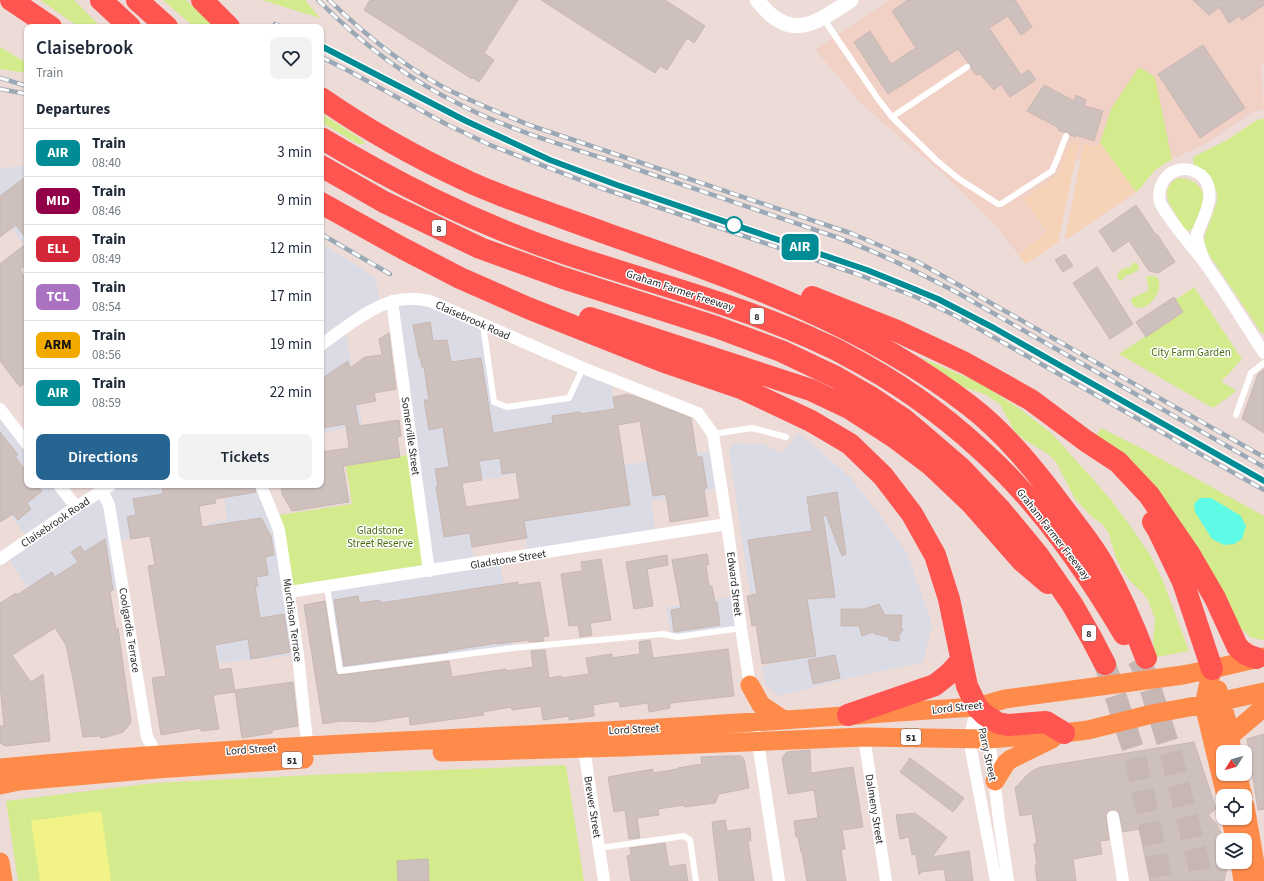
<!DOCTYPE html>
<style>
:root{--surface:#fff;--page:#f2f2f3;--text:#1f2937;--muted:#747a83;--line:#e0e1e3;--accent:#286491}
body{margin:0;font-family:"Source Sans 3",sans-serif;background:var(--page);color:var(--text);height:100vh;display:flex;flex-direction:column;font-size:15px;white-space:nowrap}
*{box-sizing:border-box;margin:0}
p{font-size:13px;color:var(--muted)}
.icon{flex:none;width:22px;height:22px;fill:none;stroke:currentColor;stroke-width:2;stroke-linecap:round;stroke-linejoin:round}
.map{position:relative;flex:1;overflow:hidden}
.details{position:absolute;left:24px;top:24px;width:300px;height:464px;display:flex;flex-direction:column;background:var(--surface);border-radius:8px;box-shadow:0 1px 3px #0004}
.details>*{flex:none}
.badge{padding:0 8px;border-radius:6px;font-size:14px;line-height:26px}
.needle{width:26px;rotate:233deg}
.fabs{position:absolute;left:1216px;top:745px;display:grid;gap:8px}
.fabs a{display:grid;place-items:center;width:36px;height:36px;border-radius:8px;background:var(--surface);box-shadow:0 1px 3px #0004;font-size:20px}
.map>.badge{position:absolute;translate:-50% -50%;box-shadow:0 0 0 2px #fff}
h2{padding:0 12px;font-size:15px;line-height:36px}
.round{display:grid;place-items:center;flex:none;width:42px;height:42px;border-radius:8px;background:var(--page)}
.summary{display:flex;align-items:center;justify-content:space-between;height:68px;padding:0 12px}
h1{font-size:19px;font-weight:600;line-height:30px}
.cta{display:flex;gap:8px;margin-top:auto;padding:8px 12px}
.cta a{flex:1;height:46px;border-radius:8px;background:var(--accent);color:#fff;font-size:16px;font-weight:600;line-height:46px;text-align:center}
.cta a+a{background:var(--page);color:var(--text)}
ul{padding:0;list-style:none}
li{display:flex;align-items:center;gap:12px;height:48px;padding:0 12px;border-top:1px solid var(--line)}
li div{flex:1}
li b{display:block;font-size:15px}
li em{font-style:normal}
li .badge{min-width:44px;font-weight:700;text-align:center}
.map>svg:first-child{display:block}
</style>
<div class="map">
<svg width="1264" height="881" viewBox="0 0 1264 881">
<rect width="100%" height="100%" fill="#eddbd8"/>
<path fill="#dadbe4" d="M27,165V248L0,212V169Z
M321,243L376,278L380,306L345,328L362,425L321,433Z
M408,299L483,325L494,402L507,407L569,398L583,368L610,379L624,465L716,450L722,488L652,501L655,536L528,555L516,474L462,483L475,563L500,560L513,648L340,671L327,587L429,571L392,301Z
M0,417L27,444V485H59L76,507L111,485H188L192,526L115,541L122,584L55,629L6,555L0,559V550L6,555L28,539L0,500Z
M799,433L851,478L882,518L907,553L932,624L923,662L841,680L779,696L766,686L762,666L816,656L805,587L750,594L729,449L734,443L762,444L782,453Z
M223,485H261L279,530L298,655L219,663L207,578L218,576L209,523L227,520Z
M737,596L741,628L671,636L666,607Z"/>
<path fill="#f1d0c5" d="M890,0H1264V63H1261L1264,109L1251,113L1203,145L1161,164L1100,145L1022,199L1047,233L1018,254L993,222L942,173L859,102L840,78L815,50Z"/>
<path fill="#d3ea8d" d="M40,0H74L101,27H79Z
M163,0H186L214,27H194Z
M262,0H305L320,18Z
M0,47L27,63V73L0,69Z
M1139,67L1155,77L1172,160C1164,164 1156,168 1151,175C1145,181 1143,187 1136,192L1100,143L1112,107Z
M321,113L364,141V144H358L321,122Z
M1260,119H1264V334L1261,332L1208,253L1204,241L1205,235L1217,202V194L1212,179L1208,174L1194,166L1193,157L1227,140L1254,122Z
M1178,178C1190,178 1204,184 1203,199C1202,209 1196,220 1192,229L1189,231L1185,230L1169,203C1165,192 1167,184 1178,178Z
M1134,262L1138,264L1139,269C1134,273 1133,274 1127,275C1124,277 1123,280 1120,281L1117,278L1119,271L1125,268H1129Z
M1150,276L1157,277C1166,289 1148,312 1136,307C1133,306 1132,303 1131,300L1132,298L1148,291V284L1146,278V277Z
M1194,287L1242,359L1221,382L1236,390L1235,392L1213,408L1119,354L1183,312L1175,300Z
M920,357L980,383L1020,409L1051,433L1092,478L1111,500L1131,527L1150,555L1163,581L1189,651L1156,657L1153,643L1155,619L1148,600L1140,590L1131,582L1122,570L1116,558L1108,532L1101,523L1093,518L1075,499L1056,462L1048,454L1025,440L1015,432L1000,404L984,394L963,387Z
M1101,428L1141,448L1264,516V640L1252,638L1238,626L1096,436Z
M413,454L429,571L289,592L273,516L352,504L346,466Z
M566,765L584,881H18L6,801L154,783L313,775Z"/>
<path fill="#f6d2b6" d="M1071,141L1079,143L1058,242L1026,264L1018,255L1047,232L1023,199L1058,174Z
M1100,143L1136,192L1067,239L1065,238L1084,144L1095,147Z"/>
<path fill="#f1f387" d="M101,811L111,881H40L31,821Z"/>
<path fill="#5efce6" d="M1200,498H1211L1241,516L1246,526L1242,539L1234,544L1224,545L1212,539L1195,512L1194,504Z"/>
<path fill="#cec0bd" stroke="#c8b7b2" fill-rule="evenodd" d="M370,0H518L484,53L494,60L479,82L473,78L472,79L364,10Z
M541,0H665L705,26L694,43L687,38L667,70L660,66L655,73Z
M908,0H1015L1032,27L1021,35L1008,16L989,28L1021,75L1029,70L1036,80L1010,97L1001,84L994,90L980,74L976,75L971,68L970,64L968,63L958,49L888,94L854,42L870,31L891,64L916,48L892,11Z
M1193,0H1264V5L1242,20L1239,16L1229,23L1219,7L1209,15Z
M1203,45L1245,108L1200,138L1158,74Z
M1044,85L1074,101L1076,95L1086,100L1084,106L1103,111L1094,141L1076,135V137L1070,135L1068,132H1063L1058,130L1059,128L1027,111Z
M27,176V240L16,225L0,237V196Z
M1136,205L1156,235L1157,234L1175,262L1158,273L1149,271L1129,241L1113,252L1099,231Z
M27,243V264L20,270L27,280V381L20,387L0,361V264Z
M1065,254L1073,266L1063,272L1055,260Z
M1097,267L1133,324L1110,339L1073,283Z
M1174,297L1183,312L1146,337L1136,322Z
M430,322L433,341L447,340L451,362L481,358L493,433L553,423L552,416L580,412V414L615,409L613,397L628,394V396L632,395L691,418L697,457H702L707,488L704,489L708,516L670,522L666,494L653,496L640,421L618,425L630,505L524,521L527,538L472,547L470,533L444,537L436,487L438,486L435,469L449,467L443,427L429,430L424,400H429L424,367H422L420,357H419L413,325ZM500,458L502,474L516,472L520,499L466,507L462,483L482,480L479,461Z
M389,333L396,389L374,393L376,401L355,405L359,426L399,420L401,436L397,437L400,457L343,466L349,502L292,511L282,494L281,485H321V452L349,448L346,424L321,428V379L348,361L350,368L365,357L382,355L379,339Z
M1264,369V433L1242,419L1258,374Z
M0,432L18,455L15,457L27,472V485H37L42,491L27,503L31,509L18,520L13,514L0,522Z
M162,485H254L256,492L215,499L216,503L199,506L202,527L261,518L271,536L274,555L265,557L268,575L256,577L258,586L255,587L260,618L284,614L290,652L251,659L248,639L215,645L219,670L231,668L235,692L213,695L219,729L201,731V728L161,735L152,678L166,676L148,566L155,565L150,536L131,539L127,517L136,515L133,499L163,494Z
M837,492L846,554L842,556L826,515L823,516L835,597L807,599L816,656L762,664L756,625L752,626L747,596L757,594L748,540L812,531L807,497Z
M105,539L113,590L110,592L116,629L118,628L131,722L127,728L123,732L110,736L101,738L100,736L83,737L74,684L66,645L55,628L12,655L31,682L43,674L50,741L6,746L0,743V726H4L0,685V603L16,593L17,595L52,572L55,577L78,562L71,552L80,546L84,552Z
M707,554L709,564L706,565L709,586H712L715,603L717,602L720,625L674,632L671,610L681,608L672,560Z
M667,555L668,565L647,569L653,606L634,609L626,562Z
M601,559L611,620L590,623L592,635L580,637L578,625L569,626L561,574L582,571L581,562Z
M518,582V585L540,582L549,636L543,637L544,641L529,642V640L498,644V643L447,651L448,652L344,666L334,600L358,596L359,603L380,600V603Z
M325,601L336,672L339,675L449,661L452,677L506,669V671L533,667L531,651L545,650L549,678L561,676V678L589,674L586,658L612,654V658L640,654L639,642L650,640L653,658L728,649L734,696L670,703V708L649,712L648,703L620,707L619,701L593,705L594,716L569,720V716L543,720L541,706L512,710L511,707L483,712L484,715L410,725L409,716L372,722L341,721L323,724L304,605Z
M879,604L885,615H902L901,627L903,630L899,635V641L889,640V637L875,634L872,632L862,636L859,626H841V609H864Z
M835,655L840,678L813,684L808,660Z
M293,682L298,726L272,730V733L242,738L235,690Z
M1264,734V809L1258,810L1247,739Z
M1194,742L1216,809L1208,815L1216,824L1223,836V862H1227L1226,872L1224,881H1150L1139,829L1123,832L1119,813L1116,810H1112L1108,811L1106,815L1109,840L1100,841L1102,854L1073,859L1076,881H1037L1035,865H1037L1034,844L1037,843L1033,820L1032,814L1020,816L1015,788L1028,774L1034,770L1041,767Z
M810,750L811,773L853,767L863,827L842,830L845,849L841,850L846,881H807L802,852H801L798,837H796L794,821L818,818L814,790L788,794L782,758L787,752Z
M723,756H741L744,759L749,788L719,794L715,803L684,807V805L658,809L659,815L637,818L640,838L629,839L625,810L614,812L608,777L653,769V773L678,769V768L702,764L701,757Z
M910,758L964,798L953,812L900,772Z
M915,813L947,837L932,857L969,851L973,881H946L944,869L921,872L919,875L916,854L912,855L909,837L900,839L896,815Z
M725,820L727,831L750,828L751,841H748L754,881H719L712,822Z
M665,843L669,867L685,864L688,881H631L627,856L631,855L630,848Z
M428,859L429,881H398L397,861Z"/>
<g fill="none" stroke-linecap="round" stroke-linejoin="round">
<path stroke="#c6b7b5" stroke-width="22" stroke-dasharray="22 11" stroke-linecap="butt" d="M1138,659L1146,674L1170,750L1199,866L1201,881
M1105,664L1134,752L1162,881"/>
<path stroke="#fff" stroke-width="6" d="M823,18L878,99L892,117L937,161L959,179L998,204H1001L1052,171L1058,157L1066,136
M892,117L967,67
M483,325L494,402L507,407L569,398L583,368
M1236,415L1251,373L1264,363
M713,434L752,428L786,437
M327,587L340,671L513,648L663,634L677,637L741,628
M599,848L684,836L690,840L696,881"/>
<path stroke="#fff" stroke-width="12" d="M1206,265C1202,255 1197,245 1197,234C1204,216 1219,191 1201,175C1194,170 1185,168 1178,170C1164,174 1157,188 1160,202C1162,208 1166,212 1169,217C1181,235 1195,249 1207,266C1227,294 1245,324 1264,353
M392,301L429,571
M321,345C345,328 378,299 408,299C415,298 423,300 430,301L583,368L698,413L713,434L727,524L741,628L751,692
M0,409L27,444
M59,485L76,507
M261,485L279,530L298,655L306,732L309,752
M102,491L109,505L147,737L157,755V760
M0,559L76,507L111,485
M289,592L727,524
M977,707L969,739L996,881
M978,712L988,739L991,753L999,820L1008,881
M757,736L779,881
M864,737L886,881
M583,742L604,881
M1113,817L1123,881"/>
<path stroke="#fff" stroke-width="15" d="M757,0C790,43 815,24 851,0"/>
<path stroke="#ff8b4a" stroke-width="19" d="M1212,669L1204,705L1226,796
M750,685L761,705L782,719
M1218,690L1228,725L1232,752
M1230,736L1264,707
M442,752L623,747L864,737L988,739L1064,733L1088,730L1152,714L1222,701L1264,692
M0,768C207,748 416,741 623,730C741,724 859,714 977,707L1005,699L1183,675L1212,669L1264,657
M1237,774L1243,796
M995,781L1006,763L1011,759L1052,739
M0,785L19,781L157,769L304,759
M1245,806L1258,881
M1231,818L1235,840
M0,862L3,881
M1240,862L1243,881"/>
<path stroke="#ff5550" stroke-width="22" d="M11,0L51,27
M101,0L130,27
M137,0L167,27
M202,0L229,27
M321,98C366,129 415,157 465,180C477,186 491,191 503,196C540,210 578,223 616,237C739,280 866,325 970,406C1005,433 1034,469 1061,505C1075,524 1091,543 1103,564C1120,594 1134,626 1146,658
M321,138C395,182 467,219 549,248C636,279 726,300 811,338C823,344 835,348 846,355C894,380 941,413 981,450C1039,502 1084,567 1124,634
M321,166L384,202L480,248L563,278L716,327L781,351L836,377L869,396L905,420L932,443L961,468L1000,509L1038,555L1072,604L1092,639L1105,664
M321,203L404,249L460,278L528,308L662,361L741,388L811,421L850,444L883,476L912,514L935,555L949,599L967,686L977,707L985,715L998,723L1008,725L1046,722L1064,733
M812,297L897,331L965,363L1031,400L1086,441L1118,462L1149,495L1190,555L1215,598L1237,646C1242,653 1248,656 1256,658
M590,318L811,390L849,408L894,437L931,465L971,503L1022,561L1048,583
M1153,522L1158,530L1183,582L1212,669
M848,715L935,685L950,673L961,661"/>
<defs>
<path id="rail" d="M318,0C360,42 407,79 461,105C518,134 582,151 642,171C708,193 774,216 839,238C880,253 918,272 956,292L1264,467
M329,0C363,33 401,64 443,87C470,101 500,113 529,125L853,234L918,262L941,275L1264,457
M275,24L282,27
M321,46L357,64L466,121L550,160L617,185L867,270L915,289L938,299L994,328L1264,481
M321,57L349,71L446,124L490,145L598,187L854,273L916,297L956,316L1264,490
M0,78L27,86
M0,89L27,94
M321,234L390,274"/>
</defs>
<use href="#rail" stroke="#9aa9b5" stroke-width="4.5"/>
<use href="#rail" stroke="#fff" stroke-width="3" stroke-dasharray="9" stroke-linecap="butt"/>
</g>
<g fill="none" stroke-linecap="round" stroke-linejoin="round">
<defs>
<path id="line" d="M321,46L466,121L550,160L617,185L867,270L914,289L938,299L994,328L1264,481"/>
</defs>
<use href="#line" stroke="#fff" stroke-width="9"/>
<use href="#line" stroke="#008c95" stroke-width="6"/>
</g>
<circle fill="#fff" stroke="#008c95" stroke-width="2" cx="734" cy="225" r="8"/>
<g text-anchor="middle" stroke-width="3" stroke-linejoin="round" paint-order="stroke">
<g fill="#fff" stroke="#686868" stroke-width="1">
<rect x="432" y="220" width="14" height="16" rx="3"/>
<rect x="750" y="308" width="14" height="16" rx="3"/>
<rect x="1082" y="625" width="14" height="16" rx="3"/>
<rect x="901" y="729" width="20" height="16" rx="3"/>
<rect x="282" y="752" width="20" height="16" rx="3"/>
</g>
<g font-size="10" font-weight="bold" fill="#282828">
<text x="439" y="232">8</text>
<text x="757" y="320">8</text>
<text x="1089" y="637">8</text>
<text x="911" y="741">51</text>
<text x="292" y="764">51</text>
</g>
<g font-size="11" fill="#282828" stroke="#fff">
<text transform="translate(680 290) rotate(18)" y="4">Graham Farmer Freeway</text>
<text transform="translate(473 320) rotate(24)" y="4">Claisebrook Road</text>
<text transform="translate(411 436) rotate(82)" y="4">Somerville Street</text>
<text transform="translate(55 522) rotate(-34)" y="4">Claisebrook Road</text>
<text transform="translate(1054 534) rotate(52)" y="4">Graham Farmer Freeway</text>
<text transform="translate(508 559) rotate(-9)" y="4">Gladstone Street</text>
<text transform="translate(735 584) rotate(83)" y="4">Edward Street</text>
<text transform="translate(293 620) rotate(82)" y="4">Murchison Terrace</text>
<text transform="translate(130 630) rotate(81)" y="4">Coolgardie Terrace</text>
<text transform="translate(957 707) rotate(-6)" y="4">Lord Street</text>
<text transform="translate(634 729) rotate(-3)" y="4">Lord Street</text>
<text transform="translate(251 749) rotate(-4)" y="4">Lord Street</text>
<text transform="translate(988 754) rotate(78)" y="4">Parry Street</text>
<text transform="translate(593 807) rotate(81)" y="4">Brewer Street</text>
<text transform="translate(875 809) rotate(81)" y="4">Dalmeny Street</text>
</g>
<g font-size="11" fill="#496c11" stroke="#fff">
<text x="1191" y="356">City Farm Garden</text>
<text x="380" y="534">Gladstone<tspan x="380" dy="13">Street Reserve</tspan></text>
</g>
</g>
</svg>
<div class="fabs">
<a><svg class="needle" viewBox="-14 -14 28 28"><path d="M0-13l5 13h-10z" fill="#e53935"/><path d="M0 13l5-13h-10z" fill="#747a83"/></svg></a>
<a><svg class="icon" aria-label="locate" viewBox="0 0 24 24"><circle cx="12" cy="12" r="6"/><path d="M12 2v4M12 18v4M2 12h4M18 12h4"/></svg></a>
<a><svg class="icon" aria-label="layers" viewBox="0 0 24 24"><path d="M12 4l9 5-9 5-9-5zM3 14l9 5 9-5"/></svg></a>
</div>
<b class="badge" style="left:800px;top:247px;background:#008c95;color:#fff">AIR</b>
<section class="details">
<div class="summary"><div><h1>Claisebrook</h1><p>Train</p></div><a class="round"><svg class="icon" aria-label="heart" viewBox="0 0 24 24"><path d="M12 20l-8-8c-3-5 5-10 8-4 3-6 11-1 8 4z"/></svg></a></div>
<h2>Departures</h2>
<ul>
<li><span class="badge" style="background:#008c95;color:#fff">AIR</span><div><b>Train</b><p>08:40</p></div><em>3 min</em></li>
<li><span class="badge" style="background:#910048;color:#fff">MID</span><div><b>Train</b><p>08:46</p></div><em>9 min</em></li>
<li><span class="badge" style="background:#d32737;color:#fff">ELL</span><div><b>Train</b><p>08:49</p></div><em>12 min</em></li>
<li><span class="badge" style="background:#ab72c2;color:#fff">TCL</span><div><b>Train</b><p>08:54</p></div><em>17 min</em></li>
<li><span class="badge" style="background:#f2a900;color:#111">ARM</span><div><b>Train</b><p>08:56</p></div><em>19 min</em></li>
<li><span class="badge" style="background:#008c95;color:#fff">AIR</span><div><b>Train</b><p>08:59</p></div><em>22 min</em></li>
</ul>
<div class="cta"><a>Directions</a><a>Tickets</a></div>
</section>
</div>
